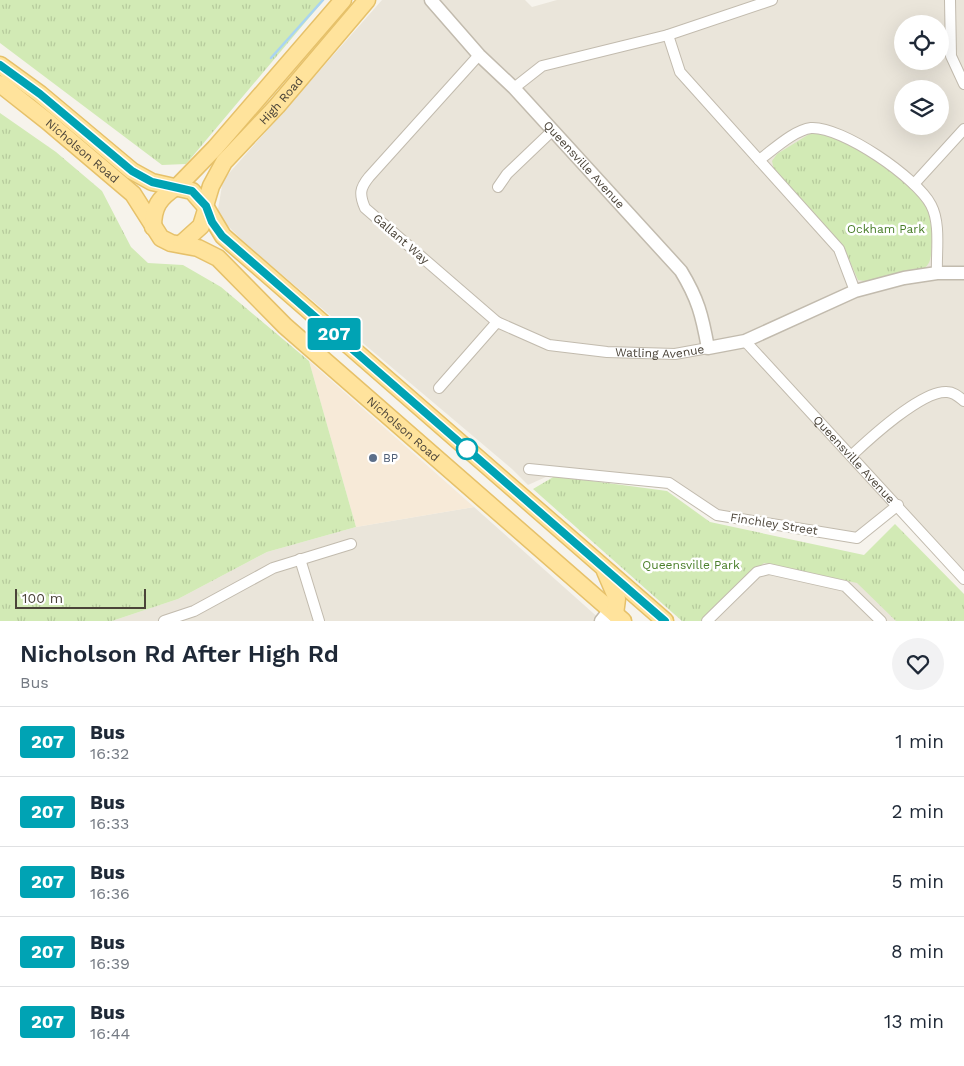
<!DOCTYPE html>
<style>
:root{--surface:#fff;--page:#f2f2f3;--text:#1f2937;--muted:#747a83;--line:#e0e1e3}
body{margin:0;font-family:"Work Sans",sans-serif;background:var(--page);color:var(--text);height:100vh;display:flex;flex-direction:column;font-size:19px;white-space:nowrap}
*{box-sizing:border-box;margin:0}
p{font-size:16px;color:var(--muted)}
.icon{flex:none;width:28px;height:28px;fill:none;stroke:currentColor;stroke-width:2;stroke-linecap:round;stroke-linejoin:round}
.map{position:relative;height:621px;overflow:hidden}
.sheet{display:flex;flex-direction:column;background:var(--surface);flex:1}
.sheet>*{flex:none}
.badge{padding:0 10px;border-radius:4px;font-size:18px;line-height:32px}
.fabs{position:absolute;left:894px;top:15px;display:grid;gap:10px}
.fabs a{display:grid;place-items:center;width:55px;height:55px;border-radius:50%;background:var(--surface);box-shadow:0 5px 20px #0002;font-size:25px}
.scale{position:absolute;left:15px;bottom:12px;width:131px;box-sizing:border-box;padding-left:5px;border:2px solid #4b4439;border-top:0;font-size:14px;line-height:18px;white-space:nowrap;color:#4b4439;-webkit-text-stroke:4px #fff;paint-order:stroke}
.map>.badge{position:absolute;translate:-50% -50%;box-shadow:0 0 0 2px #fff}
.round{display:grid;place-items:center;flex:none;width:52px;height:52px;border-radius:26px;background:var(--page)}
.summary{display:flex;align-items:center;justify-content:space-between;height:85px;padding:0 20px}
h1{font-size:24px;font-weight:600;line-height:38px}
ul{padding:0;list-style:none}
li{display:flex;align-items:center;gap:15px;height:70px;padding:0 20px;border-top:1px solid var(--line)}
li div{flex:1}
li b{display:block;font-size:19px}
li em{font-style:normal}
li .badge{min-width:55px;font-weight:700;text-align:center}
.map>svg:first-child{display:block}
</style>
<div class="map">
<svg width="964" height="621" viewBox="0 0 964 621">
<defs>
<pattern id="grass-tufts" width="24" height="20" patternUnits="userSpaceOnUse" patternTransform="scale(1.25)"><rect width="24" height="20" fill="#d2eab5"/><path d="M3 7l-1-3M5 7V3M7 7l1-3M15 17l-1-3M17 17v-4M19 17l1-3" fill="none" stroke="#b6ca9c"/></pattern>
</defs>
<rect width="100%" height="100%" fill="#f6f3ec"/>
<path fill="#eae5da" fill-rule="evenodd" d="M382,0H525L532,7L557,0H964V581L898,513L865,537L715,521L672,489L548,476L528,485L512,469L248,246L217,215L223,180ZM902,24H940V61H902ZM902,89H940V126H902Z
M474,507L602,621H112L178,599L267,552L356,527Z
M762,559L859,582L897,621H697Z"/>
<path fill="#f7ead8" d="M309,361L474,507L356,527Z"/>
<path fill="url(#grass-tufts)" d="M0,0H324L186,164L162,165L0,43Z
M0,113L56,152L102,191L131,247L148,263L183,265L221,287L309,361L356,527L267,552L178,599L112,621H0Z
M811,133C841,133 913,180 927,207C933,218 932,229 932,241C931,268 929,269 903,275C888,278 873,283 858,280L844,248L774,170L772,161L777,154Z
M555,476L667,491L710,522L864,555L895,524L964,594V621H896L857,583L764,563L701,621H682L533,489Z"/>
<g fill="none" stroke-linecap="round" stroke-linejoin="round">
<path stroke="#a9d4f2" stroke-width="2.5" d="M271,58L323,0"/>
<defs>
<g id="minor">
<path d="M950,0L951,56L964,84"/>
<path d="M668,35L680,72L839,249L855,291"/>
<path d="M479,55L369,177C360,188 359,194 365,208L497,322"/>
<path d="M514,88L542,66L668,35L772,0"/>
<path d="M759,160C773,150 794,130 811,128C842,126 917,178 931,205C941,224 936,252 937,273"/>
<path d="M914,184L964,129"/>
<path d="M498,187L507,174L552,131"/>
<path id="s1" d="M745,341L964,579"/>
<path id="s2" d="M439,388L497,322L549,345L607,352L675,354L708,348"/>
<path d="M851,456C869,439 922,390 947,392C954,392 959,397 964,401"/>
<path d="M529,469L669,483L717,515L857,538L898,505"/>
<path d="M300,559L319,621"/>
<path d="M164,621L194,611L273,568L351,544"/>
<path d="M707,621L757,572L769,569L845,586L881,621"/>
</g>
<g id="tertiary">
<path id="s3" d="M431,0L479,55L514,88L681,271C698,299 702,315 708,348L745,341L855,291L904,278L937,273H964"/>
<path d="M601,621L605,616L615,614L614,620"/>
</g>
<g id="primary">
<path d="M0,65L40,94L132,171L152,182L192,191L205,206L223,236L665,621"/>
<path id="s4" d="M0,84L47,121L133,194L161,238L171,243L198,248L218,258L285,326L623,621"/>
<path d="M177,187L215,148L343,0"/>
<path id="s5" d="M205,206L211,186L224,162L277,106L367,0"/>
<path d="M153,227C153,207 159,198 176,187"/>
<path d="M181,244L201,226L206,210"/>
<path d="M605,571L617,599L615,614"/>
</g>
</defs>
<use href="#minor" stroke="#c2bbae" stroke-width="12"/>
<use href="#tertiary" stroke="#c2bbae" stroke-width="15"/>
<use href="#primary" stroke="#e6c16a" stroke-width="19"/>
<use href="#minor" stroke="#fff" stroke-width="10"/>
<use href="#tertiary" stroke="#fff" stroke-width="12"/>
<use href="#primary" stroke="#ffe39c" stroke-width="16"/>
</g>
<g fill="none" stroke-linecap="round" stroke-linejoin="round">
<defs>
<path id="line" d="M0,65L40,94L132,171L152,182L192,191L206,206L212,222L222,236L665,621"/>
</defs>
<use href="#line" stroke="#fff" stroke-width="11"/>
<use href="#line" stroke="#00a3b4" stroke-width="8"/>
</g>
<circle fill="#fff" stroke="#00a3b4" stroke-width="2.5" cx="467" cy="449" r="10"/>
<circle fill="#5c6f8a" stroke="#fff" stroke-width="2" cx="373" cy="458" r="5"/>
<g text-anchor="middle" stroke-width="5" stroke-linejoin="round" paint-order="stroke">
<g font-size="12" fill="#4b4439" stroke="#fff">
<text dy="4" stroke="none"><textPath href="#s5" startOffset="132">High Road</textPath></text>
<text dy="4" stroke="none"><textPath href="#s4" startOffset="106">Nicholson Road</textPath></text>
<text dy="4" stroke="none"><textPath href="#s3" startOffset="225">Queensville Avenue</textPath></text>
<text transform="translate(401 239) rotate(41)" y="4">Gallant Way</text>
<text dy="4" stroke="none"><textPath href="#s2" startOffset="256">Watling Avenue</textPath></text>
<text dy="4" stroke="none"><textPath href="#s4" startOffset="538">Nicholson Road</textPath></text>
<text dy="4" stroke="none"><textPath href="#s1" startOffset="161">Queensville Avenue</textPath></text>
<text transform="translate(774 524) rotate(9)" y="4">Finchley Street</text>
</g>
<g font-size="12" fill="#4a7f2a" stroke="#fff">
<text x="886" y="233">Ockham Park</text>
<text x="691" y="569">Queensville Park</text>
</g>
<g font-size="12" fill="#4e5e75" stroke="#fff" text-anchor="start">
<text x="383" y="462">BP</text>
</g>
</g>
</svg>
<div class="fabs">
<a><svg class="icon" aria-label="locate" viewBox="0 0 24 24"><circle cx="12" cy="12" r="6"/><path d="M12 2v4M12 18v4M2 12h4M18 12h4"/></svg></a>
<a><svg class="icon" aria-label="layers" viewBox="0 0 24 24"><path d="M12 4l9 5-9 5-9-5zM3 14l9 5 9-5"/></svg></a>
</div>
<div class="scale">100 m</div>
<b class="badge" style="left:334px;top:334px;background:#00a3b4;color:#fff">207</b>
</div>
<section class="sheet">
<div class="summary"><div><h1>Nicholson Rd After High Rd</h1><p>Bus</p></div><a class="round"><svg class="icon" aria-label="heart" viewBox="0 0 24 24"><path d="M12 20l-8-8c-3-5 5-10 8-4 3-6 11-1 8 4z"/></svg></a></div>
<ul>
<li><span class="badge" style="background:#00a3b4;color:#fff">207</span><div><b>Bus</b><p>16:32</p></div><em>1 min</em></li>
<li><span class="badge" style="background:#00a3b4;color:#fff">207</span><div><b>Bus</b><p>16:33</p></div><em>2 min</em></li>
<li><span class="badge" style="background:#00a3b4;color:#fff">207</span><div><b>Bus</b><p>16:36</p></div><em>5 min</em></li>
<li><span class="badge" style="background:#00a3b4;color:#fff">207</span><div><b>Bus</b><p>16:39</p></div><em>8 min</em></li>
<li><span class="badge" style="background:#00a3b4;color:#fff">207</span><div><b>Bus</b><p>16:44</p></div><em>13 min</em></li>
</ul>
</section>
